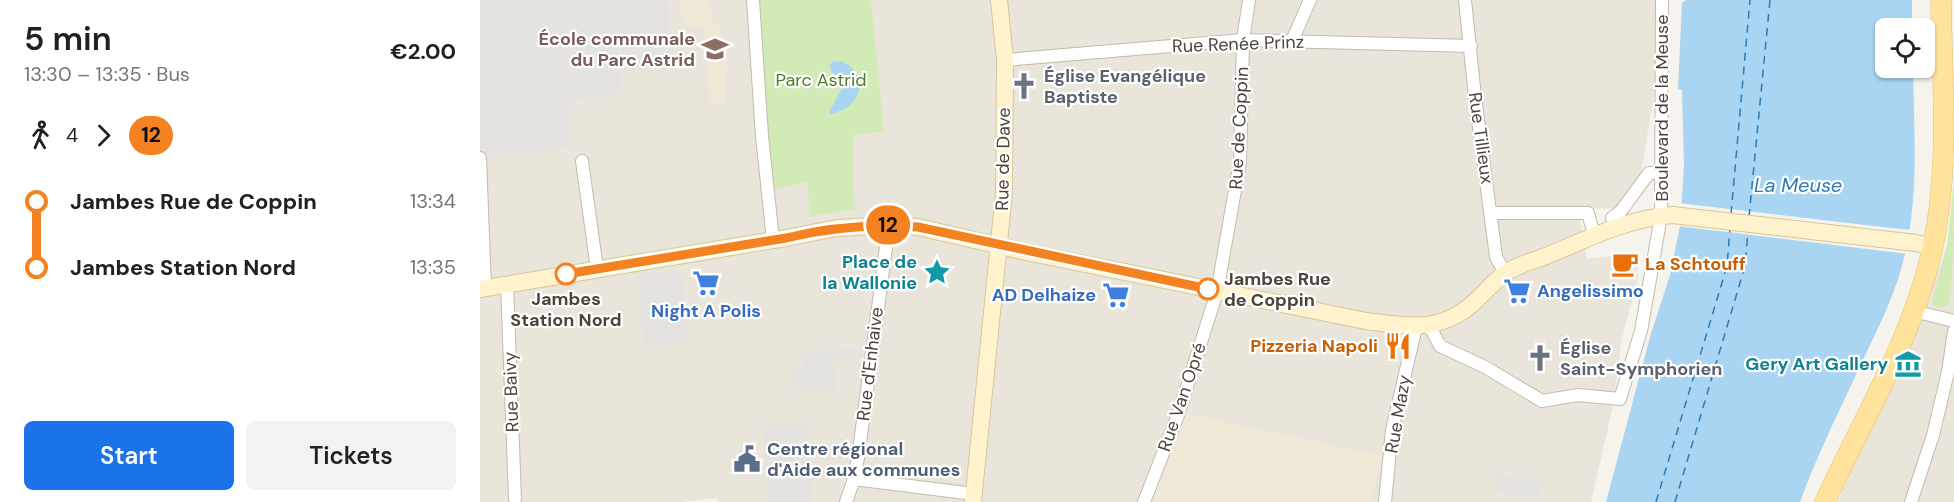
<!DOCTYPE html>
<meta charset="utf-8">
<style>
:root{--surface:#fff;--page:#f2f2f2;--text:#202124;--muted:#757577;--accent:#1a73e8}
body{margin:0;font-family:"DM Sans",sans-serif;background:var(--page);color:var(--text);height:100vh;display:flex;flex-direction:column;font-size:22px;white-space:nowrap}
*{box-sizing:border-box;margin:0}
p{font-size:20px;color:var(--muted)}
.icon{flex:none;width:33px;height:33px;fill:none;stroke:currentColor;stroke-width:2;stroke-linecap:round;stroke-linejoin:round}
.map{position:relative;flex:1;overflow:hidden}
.side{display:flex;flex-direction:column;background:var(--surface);width:480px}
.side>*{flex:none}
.badge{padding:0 12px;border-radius:20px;font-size:21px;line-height:39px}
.controls{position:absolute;left:1395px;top:18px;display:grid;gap:12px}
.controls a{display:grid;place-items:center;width:60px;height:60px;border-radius:9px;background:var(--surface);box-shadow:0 2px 4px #0004;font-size:30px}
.map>.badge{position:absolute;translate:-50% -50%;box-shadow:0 0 0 3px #fff}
.legs{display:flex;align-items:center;gap:9px;height:66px;padding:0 24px;font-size:20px}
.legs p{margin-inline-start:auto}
.summary{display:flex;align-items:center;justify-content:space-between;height:102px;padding:0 24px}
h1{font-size:33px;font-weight:600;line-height:45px}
.cta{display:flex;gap:12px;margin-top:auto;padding:12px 24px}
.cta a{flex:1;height:69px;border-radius:9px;background:var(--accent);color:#fff;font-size:24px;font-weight:600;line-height:69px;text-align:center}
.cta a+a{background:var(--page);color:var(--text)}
ul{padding:0 24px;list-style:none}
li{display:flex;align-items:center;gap:21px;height:66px;font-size:22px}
li i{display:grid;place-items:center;width:9px;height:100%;margin:0 8px;background:currentColor}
li i::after{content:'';width:15px;height:15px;margin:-8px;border:4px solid;border-radius:50%;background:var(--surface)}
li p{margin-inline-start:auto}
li:first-child i{background:linear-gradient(#0000 50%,currentColor 0)}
li:last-child i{background:linear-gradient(currentColor 50%,#0000 0)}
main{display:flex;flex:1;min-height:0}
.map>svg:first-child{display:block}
</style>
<main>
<section class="side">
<div class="summary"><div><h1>5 min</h1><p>13:30 – 13:35 · Bus</p></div><b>€2.00</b></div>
<div class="legs"><svg class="icon" aria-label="walk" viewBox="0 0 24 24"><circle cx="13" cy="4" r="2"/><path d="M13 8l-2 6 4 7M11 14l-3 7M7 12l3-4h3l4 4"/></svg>4<svg class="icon" aria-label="forward" viewBox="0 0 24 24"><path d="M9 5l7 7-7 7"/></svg><b class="badge" style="background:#f58220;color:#111">12</b></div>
<ul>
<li><i style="color:#f58220"></i><b>Jambes Rue de Coppin</b><p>13:34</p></li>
<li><i style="color:#f58220"></i><b>Jambes Station Nord</b><p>13:35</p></li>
</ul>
<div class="cta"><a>Start</a><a>Tickets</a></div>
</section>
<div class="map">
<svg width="1474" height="502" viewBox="0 0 1474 502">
<rect width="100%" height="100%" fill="#f6f3ec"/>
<path fill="#eae5da" d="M0,0H1176L1174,95L1160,178L1138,206L1134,208L1098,209L1107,259L1142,255L1159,256L1157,282L1142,338L1133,406L1111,502H238L237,498L201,502H0Z
M1474,173V502H1358L1371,466L1437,329L1471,235Z"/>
<path fill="#f7ead8" d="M630,286L646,289L640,306L625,302Z"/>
<path fill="#efe8d6" d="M201,0H230L232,22L241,27L245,59H249L250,70L246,71V104L230,105L224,25L217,28L203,25L199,5Z
M705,413L902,456L892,502H670L682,466Z"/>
<path fill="#d2eab5" d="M278,0H391L404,131L373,135V185L375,209L329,217L328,182L290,190Z
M1474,181C1474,209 1474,279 1469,302C1466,307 1462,308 1457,308L1453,305L1452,301L1467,246Z"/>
<path fill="#e5e3e0" d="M0,0H188L191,64L142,72L139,94L89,101L90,147L48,155L0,154Z
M202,272L208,343L164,347L158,275Z
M383,347L382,357H354L356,391L314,389L311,368L323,367L322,352Z
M327,420L332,502H288L283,426Z
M1018,474L1062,482L1059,499L1015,491Z"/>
<path fill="#a9d4f2" d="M1206,0H1432V28H1406V68H1433C1434,130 1439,193 1425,254C1417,291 1399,326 1383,360C1361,407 1338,453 1320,502H1126L1170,337L1190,275L1200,226L1204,166L1202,90L1198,89L1202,3Z
M361,61C379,69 386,87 372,103C367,109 358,111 351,115L349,113L350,110L362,88L363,83L352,72L349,66L352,62Z"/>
<path fill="#f6f3ec" d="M1199,203L1411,228L1433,230L1428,254L1197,226Z"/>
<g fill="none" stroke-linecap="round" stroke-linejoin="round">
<path stroke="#2e7ab2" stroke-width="1.5" stroke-dasharray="8 6" stroke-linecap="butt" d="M1251,214L1270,0
M1269,217L1290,0
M1176,502L1247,266L1250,228
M1195,502L1265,266L1268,231"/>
<defs>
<path id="street" d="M273,0L282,136L293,240
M985,0L995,97L1016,257L1025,273
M812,41L830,0
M525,60L763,40L991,46
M0,158L5,288
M102,161L117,269
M1011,213H1108L1114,235
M1136,227L1132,218L1141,211L1169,173H1183
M27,284L35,499
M1433,311L1474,321
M949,325L960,346L1005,367L1062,401L1098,395L1140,399L1161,331L1181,216L1182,0
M374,479L494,494
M366,502L374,479L378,458L409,225
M664,502L698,415L737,292L760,162L763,40L769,0
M905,502L912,430L936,327
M1431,502L1453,435L1468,372L1474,331"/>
<path id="secondary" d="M0,289L306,238L357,228L409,225L438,227L546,252L886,321C924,326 958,333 991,305C1002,296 1012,283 1024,274C1036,265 1053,261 1066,256C1108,239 1147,218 1193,215L1436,243L1453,247
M493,502L524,193L525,60L519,0"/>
<path id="primary" d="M1345,502C1383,418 1434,337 1453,246C1470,166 1462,82 1461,0"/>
</defs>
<use href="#street" stroke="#c2bbae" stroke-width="14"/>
<use href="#secondary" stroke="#d6c79b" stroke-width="18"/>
<use href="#primary" stroke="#e6c16a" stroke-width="21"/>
<use href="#street" stroke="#fff" stroke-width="12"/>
<use href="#secondary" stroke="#fff3cd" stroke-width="16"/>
<use href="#primary" stroke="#ffe39c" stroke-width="20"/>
</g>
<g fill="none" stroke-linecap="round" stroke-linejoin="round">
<defs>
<path id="line-1" d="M86,274L306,238C349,227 393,224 438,227L728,289"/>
</defs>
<use href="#line-1" stroke="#fff" stroke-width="14"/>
<use href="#line-1" stroke="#f58220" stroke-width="9"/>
</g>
<defs>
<symbol id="school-bare" viewBox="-9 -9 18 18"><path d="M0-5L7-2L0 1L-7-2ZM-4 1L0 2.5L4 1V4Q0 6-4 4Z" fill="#8d6e63" stroke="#fff" stroke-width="2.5" paint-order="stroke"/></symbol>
<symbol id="church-bare" viewBox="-9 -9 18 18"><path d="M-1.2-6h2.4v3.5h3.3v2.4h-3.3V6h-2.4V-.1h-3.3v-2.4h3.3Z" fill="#6b7280" stroke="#fff" stroke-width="2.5" paint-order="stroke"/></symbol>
<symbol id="cafe-bare" viewBox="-9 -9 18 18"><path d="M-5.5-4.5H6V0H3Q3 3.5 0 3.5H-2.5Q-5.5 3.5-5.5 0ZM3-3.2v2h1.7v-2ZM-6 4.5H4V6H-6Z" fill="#e8710a" stroke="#fff" stroke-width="2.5" paint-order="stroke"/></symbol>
<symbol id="sight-bare" viewBox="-9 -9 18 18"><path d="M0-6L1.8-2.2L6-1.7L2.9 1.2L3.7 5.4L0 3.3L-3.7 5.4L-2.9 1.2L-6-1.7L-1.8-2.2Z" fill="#0f9aa8" stroke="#fff" stroke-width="2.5" paint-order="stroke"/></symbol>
<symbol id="supermarket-bare" viewBox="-9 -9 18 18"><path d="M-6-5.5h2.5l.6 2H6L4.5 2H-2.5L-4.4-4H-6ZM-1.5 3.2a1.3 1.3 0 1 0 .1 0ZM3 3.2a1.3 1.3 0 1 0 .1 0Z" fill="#3f7fe0" stroke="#fff" stroke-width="2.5" paint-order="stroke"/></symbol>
<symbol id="restaurant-bare" viewBox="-9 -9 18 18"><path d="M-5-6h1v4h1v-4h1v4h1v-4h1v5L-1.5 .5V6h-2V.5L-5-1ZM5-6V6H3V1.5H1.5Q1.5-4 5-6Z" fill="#e8710a" stroke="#fff" stroke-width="2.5" paint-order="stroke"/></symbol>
<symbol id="museum-bare" viewBox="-9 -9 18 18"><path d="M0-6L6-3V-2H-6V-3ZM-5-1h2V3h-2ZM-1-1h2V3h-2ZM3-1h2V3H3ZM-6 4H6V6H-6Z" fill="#0f9aa8" stroke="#fff" stroke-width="2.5" paint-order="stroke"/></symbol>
<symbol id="civic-bare" viewBox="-9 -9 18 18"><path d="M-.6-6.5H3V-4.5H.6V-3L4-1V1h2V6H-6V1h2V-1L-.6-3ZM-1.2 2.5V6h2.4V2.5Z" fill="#5c6f8a" stroke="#fff" stroke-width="2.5" paint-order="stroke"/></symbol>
</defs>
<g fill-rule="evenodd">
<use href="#school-bare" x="216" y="30" width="38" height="38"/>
<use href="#church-bare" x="525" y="67" width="38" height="38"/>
<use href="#cafe-bare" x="1126" y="245" width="38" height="38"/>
<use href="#sight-bare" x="438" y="253" width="38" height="38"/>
<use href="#supermarket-bare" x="207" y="264" width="38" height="38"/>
<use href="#supermarket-bare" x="1018" y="272" width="38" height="38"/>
<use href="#supermarket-bare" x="617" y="276" width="38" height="38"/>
<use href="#restaurant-bare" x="899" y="327" width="38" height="38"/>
<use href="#church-bare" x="1041" y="339" width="38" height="38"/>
<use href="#museum-bare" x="1409" y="345" width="38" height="38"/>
<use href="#civic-bare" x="248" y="440" width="38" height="38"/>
</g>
<g fill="#fff" stroke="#f58220" stroke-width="3">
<circle cx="86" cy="274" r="10"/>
<circle cx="728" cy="289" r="10"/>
</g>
<g text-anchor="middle" stroke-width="4.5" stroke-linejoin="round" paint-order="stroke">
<g font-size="18" font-weight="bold" fill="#785e54" stroke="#fff" text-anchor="end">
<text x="215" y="45">École communale<tspan x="215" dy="21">du Parc Astrid</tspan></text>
</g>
<g font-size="18" fill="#4b4439" stroke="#fff">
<text transform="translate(758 44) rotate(-2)" y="6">Rue Renée Prinz</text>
<text transform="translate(1182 108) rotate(-90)" y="6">Boulevard de la Meuse</text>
<text transform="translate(759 128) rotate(-87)" y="6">Rue de Coppin</text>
<text transform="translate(1001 138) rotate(82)" y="6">Rue Tillieux</text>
<text transform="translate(523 159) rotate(-89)" y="6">Rue de Dave</text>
<text transform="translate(390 364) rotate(-83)" y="6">Rue d'Enhaive</text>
<text transform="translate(31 392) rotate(-92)" y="6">Rue Baivy</text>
<text transform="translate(702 397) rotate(-71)" y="6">Rue Van Opré</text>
<text transform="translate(918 414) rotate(-80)" y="6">Rue Mazy</text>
</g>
<g font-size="18" font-weight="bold" fill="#5b616d" stroke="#fff" text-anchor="start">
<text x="564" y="82">Église Evangélique<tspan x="564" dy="21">Baptiste</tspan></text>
<text x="1080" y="354">Église<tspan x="1080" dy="21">Saint-Symphorien</tspan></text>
</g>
<g font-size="18" fill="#4a7f2a" stroke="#fff">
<text x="341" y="86">Parc Astrid</text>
</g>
<g font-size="18" font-weight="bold" fill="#0d838f" stroke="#fff" text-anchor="end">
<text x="437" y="268">Place de<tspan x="437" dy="21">la Wallonie</tspan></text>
<text x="1408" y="370">Gery Art Gallery</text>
</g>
<g font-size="18" font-weight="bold" fill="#c56008" stroke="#fff" text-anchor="start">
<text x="1165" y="270">La Schtouff</text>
<text x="898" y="352" text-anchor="end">Pizzeria Napoli</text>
</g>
<g font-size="18" font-weight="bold" fill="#4b4439" stroke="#fff" text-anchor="start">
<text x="744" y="285">Jambes Rue<tspan x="744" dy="21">de Coppin</tspan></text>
<text x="86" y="305" text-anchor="middle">Jambes<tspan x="86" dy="21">Station Nord</tspan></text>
</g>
<g font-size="18" font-weight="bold" fill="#366cbe" stroke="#fff" text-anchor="start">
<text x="1057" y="297">Angelissimo</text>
<text x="616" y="301" text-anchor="end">AD Delhaize</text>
<text x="226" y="317" text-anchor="middle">Night A Polis</text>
</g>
<g font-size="18" font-weight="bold" fill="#4e5e75" stroke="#fff" text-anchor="start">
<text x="287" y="455">Centre régional<tspan x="287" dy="21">d'Aide aux communes</tspan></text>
</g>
<g font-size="20" font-style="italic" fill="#2e7ab2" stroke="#fff">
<text x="1318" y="192">La Meuse</text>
</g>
</g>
</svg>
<div class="controls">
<a><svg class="icon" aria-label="locate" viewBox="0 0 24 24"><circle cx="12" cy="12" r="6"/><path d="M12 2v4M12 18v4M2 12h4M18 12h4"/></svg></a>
</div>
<b class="badge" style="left:408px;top:225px;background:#f58220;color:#111">12</b>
</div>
</main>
